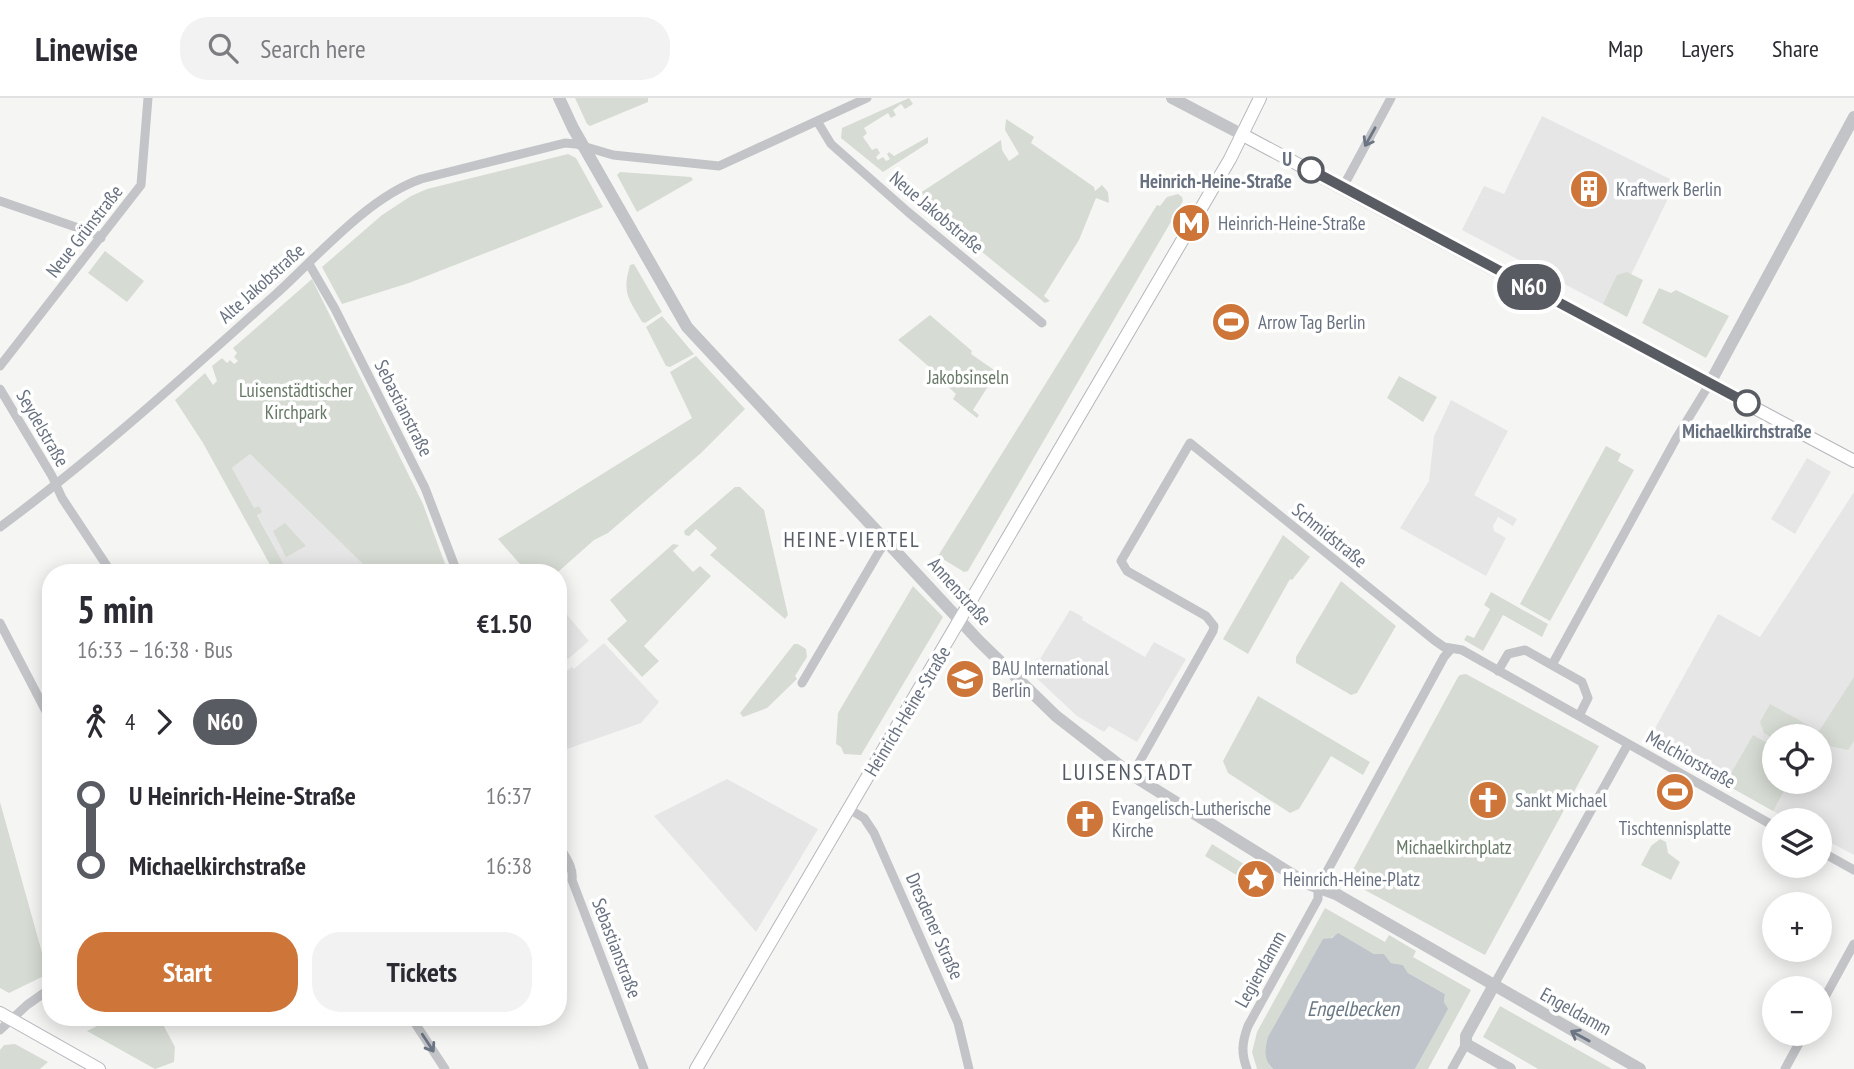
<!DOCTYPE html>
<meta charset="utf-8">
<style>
:root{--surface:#fff;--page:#f2f2f3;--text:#2b2b33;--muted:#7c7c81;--line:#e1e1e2;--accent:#ce763a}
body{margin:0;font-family:"PT Sans Narrow",sans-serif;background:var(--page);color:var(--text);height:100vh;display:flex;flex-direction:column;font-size:26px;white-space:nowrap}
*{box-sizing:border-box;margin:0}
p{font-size:23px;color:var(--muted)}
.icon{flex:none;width:38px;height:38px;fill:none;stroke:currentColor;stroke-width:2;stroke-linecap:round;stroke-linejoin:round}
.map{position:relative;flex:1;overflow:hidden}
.drawer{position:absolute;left:42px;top:466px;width:525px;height:462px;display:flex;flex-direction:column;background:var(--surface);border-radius:28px;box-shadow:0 4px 18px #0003}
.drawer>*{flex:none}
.badge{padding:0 14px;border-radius:23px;font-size:24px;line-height:46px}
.buttons{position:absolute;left:1762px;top:626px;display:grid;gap:14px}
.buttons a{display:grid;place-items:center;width:70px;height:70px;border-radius:50%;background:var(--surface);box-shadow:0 4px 18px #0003;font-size:35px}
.map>.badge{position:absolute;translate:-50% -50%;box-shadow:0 0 0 4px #fff}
.legs{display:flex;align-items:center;gap:10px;height:77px;padding:0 35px;font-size:23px}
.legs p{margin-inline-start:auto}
.overview{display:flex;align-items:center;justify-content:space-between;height:119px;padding:0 35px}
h1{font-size:38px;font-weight:800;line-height:52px}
.button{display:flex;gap:14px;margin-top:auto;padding:14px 35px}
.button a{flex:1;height:80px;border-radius:28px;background:var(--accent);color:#fff;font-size:28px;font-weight:800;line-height:80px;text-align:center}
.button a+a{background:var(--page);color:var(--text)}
ul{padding:0 35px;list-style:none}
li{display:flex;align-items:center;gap:24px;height:70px;font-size:26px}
li i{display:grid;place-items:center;width:10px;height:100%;margin:0 9px;background:currentColor}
li i::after{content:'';width:18px;height:18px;margin:-9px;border:5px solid;border-radius:50%;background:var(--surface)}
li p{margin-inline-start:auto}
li:first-child i{background:linear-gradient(#0000 50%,currentColor 0)}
li:last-child i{background:linear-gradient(currentColor 50%,#0000 0)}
header{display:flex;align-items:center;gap:42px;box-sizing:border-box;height:98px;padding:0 35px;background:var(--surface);border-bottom:2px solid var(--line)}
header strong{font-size:33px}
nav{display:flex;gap:38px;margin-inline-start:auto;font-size:24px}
.search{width:490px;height:63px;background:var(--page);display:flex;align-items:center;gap:18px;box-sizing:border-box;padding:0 24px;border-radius:28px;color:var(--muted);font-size:26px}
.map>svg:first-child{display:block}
</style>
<header>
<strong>Linewise</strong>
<div class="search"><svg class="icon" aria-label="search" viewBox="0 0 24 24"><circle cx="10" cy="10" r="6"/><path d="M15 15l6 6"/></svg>Search here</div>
<nav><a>Map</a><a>Layers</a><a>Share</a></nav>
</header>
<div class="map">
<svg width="1854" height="971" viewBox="0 0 1854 971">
<rect width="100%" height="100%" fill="#f5f6f3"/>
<path fill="#e6e6e6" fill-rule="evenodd" d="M1542,18L1676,84L1614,212L1462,132L1484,88L1504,96Z
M1451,302L1508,333L1474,397L1517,421L1513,428L1498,419L1493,428L1494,433L1506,440L1486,478L1400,430L1429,383L1434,338Z
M250,356L303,408L371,474H288L257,416L259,408L254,411L232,370Z
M1807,360L1831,374L1795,436L1771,421Z
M1854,394V757L1820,739V723H1791L1648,643L1718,516L1760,539ZM1774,639H1820V684H1774Z
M558,506L589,543L568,561L558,558Z
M1070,512L1083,519L1082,522L1145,559L1154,544L1186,561L1137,644L1109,628L1104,634L1077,618L1029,573L1037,560L1040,561Z
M604,545L659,604L641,625L567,651L558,625V569L565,574L572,569L574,571Z
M727,681L818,731L756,834L654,718Z"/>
<path fill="#d6dcd4" d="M575,0H648V4L590,28L587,26Z
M909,0L913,6L905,11L901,6L893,12L896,17L891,20L888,15L864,30L867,35L863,39L872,52L877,50L880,55L876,59L878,62L883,59L886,63L890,61L887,56L889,54L894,58L928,39V45L883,74L841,40L842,30Z
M1006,21L1034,39L1031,45L1094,89L1095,93L1102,87L1108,94L1109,105L1096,100L1079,142L1044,198L1050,203L1045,205L914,99L1001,42L1002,52L1009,63L1019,56L1005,32Z
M568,56L576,60L603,109L409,185L342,206L322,169L382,117L411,98L427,91Z
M620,74L691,79L693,82L637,114L617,77Z
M1178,96L1182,99L1183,103L968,473L964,474L938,458L1157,107L1160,108L1167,99Z
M105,153L144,183L127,204L88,175Z
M634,166L662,214L645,225L642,224C628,199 622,196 630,167Z
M1627,174L1643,182L1627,219L1603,206L1617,177Z
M312,181L423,406L448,474H371L250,356L232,370L254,410L259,408L262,414L257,417L288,474H274L203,345L175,302L205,275L213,287L217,283L212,268L222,260L227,265L230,262L234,266L238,263L234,259L237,255L233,250Z
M1659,190L1671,195L1676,192L1729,218L1706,260L1642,225Z
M930,217L972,253L971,256L997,274L973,312L979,317L977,320L953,301L956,296L945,286L941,279L898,242Z
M662,218L694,256L670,269L666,268L646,229Z
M696,258L745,311L701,355L608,435L594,442L558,474H527L498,441L692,320L670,274Z
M1399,278L1437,299L1423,324L1387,300Z
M1606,348L1621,356L1618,363L1634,372L1550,523L1520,506Z
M735,389H740L764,412L788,517L785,521L710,457L717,450L696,431L689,438L685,437L684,433Z
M285,425L306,448L286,459L273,433Z
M1283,437L1310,459L1292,482L1290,481L1248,556L1223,541Z
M673,446L679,447L673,453L693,474L700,468L711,478L644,548L659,563L642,579L607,541L627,523L610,502Z
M1341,483L1396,528L1357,595L1351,597L1296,565V559Z
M913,488L943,519L861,657L844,656L841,649L836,646L838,615Z
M1491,494L1548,526L1542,539L1503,517L1483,553L1464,542L1467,537L1474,540L1490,511L1484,507Z
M794,546H798L806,551L807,559L795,578L797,581L767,610L743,619L740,615Z
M1466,576L1599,648L1485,857L1350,784L1349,779L1458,579L1460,577Z
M1854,579V643L1848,652L1820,646V639H1798L1787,635L1783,639H1774V641L1764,635L1760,624L1770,606L1819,633Z
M1258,598L1370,664L1363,677L1331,658L1299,711L1290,715L1228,675L1223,663Z
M1753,637L1774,649V684H1789L1773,713L1725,686Z
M0,704L48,876L9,895L0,890Z
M1660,741L1666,744L1668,755L1680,764L1671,782L1641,767L1651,748Z
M1212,746L1263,778L1256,789L1205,758Z
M1325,810L1385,844L1389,837L1416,853L1413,859L1471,892L1428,971H1415L1447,911L1444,904L1445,896L1408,875L1403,867L1391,865L1384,856H1374L1338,836L1329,841L1269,967L1273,971H1257L1252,954L1257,934Z
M1500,908L1612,971H1538L1483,939Z
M115,919H159L175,949L174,964L155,971L87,933Z
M15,946L48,964L40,971H0V952L4,947Z"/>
<path fill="#bec4ca" d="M1338,835L1374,856H1384L1391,865L1403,867L1408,875L1445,896L1444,904L1448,911L1415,971H1273C1263,961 1265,951 1268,939L1323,841L1332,840Z"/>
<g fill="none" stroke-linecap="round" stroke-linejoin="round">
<defs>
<path id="secondary" d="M1243,37L1854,363
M0,915L99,971
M696,971L1230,61L1260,0"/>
</defs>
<use href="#secondary" stroke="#b4b7bc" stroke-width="14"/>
<path stroke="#c2c4c7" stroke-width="9" d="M817,23L831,46L908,114L1042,225
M1343,89L1391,0
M0,103L93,135L101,140
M309,166L335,211L425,390L457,474
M0,268L141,87L148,0
M0,291L52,378L62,400L107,468L109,474
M0,429C97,358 186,276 276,196C318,158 367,100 421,81L565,45L576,46L613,57L719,68L867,0
M0,525L51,623
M1552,567L1677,339L1710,285
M1498,573L1508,556L1525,552L1582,584L1588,600L1579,618
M802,585L880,452L888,443
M1132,677L1213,533L1214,528L1206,518L1127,473L1121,463L1190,345L1434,542L1444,549L1462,552L1774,728
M849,711L864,720L874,735L958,925L969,971
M558,744C563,758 574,767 572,782L644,971
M1820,753L1854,772
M1494,887L1628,646
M1820,908L1854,846
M411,919L445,971
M0,932L27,907L51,890
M1247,971C1241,955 1242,944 1248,928L1318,801V790L1444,559L1451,551
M1452,971L1466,946
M1785,971L1804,936"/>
<path stroke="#c2c4c7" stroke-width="12" d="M559,0L573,30L687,229L979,543L1056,618L1132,677L1306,785L1336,796L1640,971
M1172,0L1243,37
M1710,285L1854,19
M1494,887L1466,938V946L1510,971"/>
<use href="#secondary" stroke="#fff" stroke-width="12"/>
</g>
<defs><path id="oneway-shaft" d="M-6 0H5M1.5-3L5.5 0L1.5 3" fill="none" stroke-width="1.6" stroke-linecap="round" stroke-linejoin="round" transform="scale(1.75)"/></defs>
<g stroke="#6c7584">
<use href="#oneway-shaft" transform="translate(1370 39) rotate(119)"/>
<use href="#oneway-shaft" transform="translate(1580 938) rotate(-151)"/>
<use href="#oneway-shaft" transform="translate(428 945) rotate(57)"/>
</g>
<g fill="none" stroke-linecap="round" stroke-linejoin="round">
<defs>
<path id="line-1" d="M1311,72L1747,305"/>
</defs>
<use href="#line-1" stroke="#fff" stroke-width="16"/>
<use href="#line-1" stroke="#595b62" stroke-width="10"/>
</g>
<defs>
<symbol id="building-disc" viewBox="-11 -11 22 22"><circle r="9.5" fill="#ce763a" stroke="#fff"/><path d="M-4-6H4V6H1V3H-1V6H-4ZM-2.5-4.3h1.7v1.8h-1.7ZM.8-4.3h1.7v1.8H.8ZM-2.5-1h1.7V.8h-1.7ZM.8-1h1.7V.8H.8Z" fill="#fff"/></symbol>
<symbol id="metro-disc" viewBox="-11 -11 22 22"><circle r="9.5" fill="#ce763a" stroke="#fff"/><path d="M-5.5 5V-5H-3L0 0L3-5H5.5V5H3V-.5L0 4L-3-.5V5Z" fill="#fff"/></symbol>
<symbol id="stadium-disc" viewBox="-11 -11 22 22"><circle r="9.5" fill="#ce763a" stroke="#fff"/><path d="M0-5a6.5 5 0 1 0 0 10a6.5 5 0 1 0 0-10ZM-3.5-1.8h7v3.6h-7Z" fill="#fff"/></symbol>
<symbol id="university-disc" viewBox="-11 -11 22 22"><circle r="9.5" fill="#ce763a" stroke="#fff"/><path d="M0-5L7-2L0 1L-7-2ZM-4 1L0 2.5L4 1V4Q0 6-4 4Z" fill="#fff"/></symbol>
<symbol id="church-disc" viewBox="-11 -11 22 22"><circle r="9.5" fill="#ce763a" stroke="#fff"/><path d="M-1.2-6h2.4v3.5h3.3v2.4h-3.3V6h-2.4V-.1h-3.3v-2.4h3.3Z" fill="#fff"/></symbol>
<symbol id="sight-disc" viewBox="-11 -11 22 22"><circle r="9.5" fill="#ce763a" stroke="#fff"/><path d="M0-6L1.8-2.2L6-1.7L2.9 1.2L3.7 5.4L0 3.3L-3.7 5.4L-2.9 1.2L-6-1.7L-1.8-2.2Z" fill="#fff"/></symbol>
</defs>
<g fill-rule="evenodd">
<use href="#building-disc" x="1567" y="69" width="44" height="44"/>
<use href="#metro-disc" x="1169" y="103" width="44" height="44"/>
<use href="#stadium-disc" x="1209" y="202" width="44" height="44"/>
<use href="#university-disc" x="943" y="559" width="44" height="44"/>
<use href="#stadium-disc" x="1653" y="672" width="44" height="44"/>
<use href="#church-disc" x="1466" y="680" width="44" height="44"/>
<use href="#church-disc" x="1063" y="699" width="44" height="44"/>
<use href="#sight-disc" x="1234" y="759" width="44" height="44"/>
</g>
<g fill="#fff" stroke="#595b62" stroke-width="3.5">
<circle cx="1311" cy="72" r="12"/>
<circle cx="1747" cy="305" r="12"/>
</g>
<g text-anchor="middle" stroke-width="7" stroke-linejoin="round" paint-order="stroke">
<g font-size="19" font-weight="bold" fill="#687180" stroke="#fff" text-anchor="end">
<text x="1292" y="68">U<tspan x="1292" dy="22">Heinrich-Heine-Straße</tspan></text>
<text x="1747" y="340" text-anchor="middle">Michaelkirchstraße</text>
</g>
<g font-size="19" fill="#687180" stroke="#fff" text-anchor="start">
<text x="1616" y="98">Kraftwerk Berlin</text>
<text x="1218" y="132">Heinrich-Heine-Straße</text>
<text x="1258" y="231">Arrow Tag Berlin</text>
<text x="992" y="577">BAU International<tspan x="992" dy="22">Berlin</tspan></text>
<text x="1515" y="709">Sankt Michael</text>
<text x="1112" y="717">Evangelisch-Lutherische<tspan x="1112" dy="22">Kirche</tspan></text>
<text x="1675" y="737" text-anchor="middle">Tischtennisplatte</text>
<text x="1283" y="788">Heinrich-Heine-Platz</text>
</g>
<g font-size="19" fill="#687180" stroke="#fff">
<text transform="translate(937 114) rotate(40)" y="7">Neue Jakobstraße</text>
<text transform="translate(84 133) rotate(-52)" y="7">Neue Grünstraße</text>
<text transform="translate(261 185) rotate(-42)" y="7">Alte Jakobstraße</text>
<text transform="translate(404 310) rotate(63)" y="7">Sebastianstraße</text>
<text transform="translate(43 330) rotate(60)" y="7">Seydelstraße</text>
<text transform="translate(1330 437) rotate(39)" y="7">Schmidstraße</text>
<text transform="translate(960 493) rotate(48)" y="7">Annenstraße</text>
<text transform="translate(907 613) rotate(-59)" y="7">Heinrich-Heine-Straße</text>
<text transform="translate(1691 661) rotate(29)" y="7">Melchiorstraße</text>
<text transform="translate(935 828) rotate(66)" y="7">Dresdener Straße</text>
<text transform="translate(617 850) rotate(69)" y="7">Sebastianstraße</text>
<text transform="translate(1260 871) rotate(-61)" y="7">Legiendamm</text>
<text transform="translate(1576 913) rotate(29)" y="7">Engeldamm</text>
</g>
<g font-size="19" fill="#677866" stroke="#fff">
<text x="968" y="286">Jakobsinseln</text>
<text x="296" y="299">Luisenstädtischer<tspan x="296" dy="22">Kirchpark</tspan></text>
<text x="1454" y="756">Michaelkirchplatz</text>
</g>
<g font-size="21" letter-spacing="2" fill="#555c66" stroke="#fff">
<text x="852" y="449">HEINE-VIERTEL</text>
</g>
<g font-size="21" font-style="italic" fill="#697884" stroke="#fff">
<text x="1353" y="918">Engelbecken</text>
</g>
<g font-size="23" letter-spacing="2" fill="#555c66" stroke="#fff">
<text x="1128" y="682">LUISENSTADT</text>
</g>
</g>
</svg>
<div class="buttons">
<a><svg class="icon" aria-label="locate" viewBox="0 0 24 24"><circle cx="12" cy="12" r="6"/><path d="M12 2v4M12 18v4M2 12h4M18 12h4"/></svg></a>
<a><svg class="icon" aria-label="layers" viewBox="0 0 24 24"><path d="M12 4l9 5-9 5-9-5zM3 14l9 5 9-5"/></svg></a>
<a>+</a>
<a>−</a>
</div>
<b class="badge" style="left:1529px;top:189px;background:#595b62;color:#fff">N60</b>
<section class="drawer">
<div class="overview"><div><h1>5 min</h1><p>16:33 – 16:38 · Bus</p></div><b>€1.50</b></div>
<div class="legs"><svg class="icon" aria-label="walk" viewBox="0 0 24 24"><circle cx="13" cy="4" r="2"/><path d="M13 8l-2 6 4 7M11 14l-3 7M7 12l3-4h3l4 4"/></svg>4<svg class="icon" aria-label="forward" viewBox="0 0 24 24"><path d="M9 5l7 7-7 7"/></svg><b class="badge" style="background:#595b62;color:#fff">N60</b></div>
<ul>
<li><i style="color:#595b62"></i><b>U Heinrich-Heine-Straße</b><p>16:37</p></li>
<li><i style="color:#595b62"></i><b>Michaelkirchstraße</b><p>16:38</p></li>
</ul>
<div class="button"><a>Start</a><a>Tickets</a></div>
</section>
</div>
